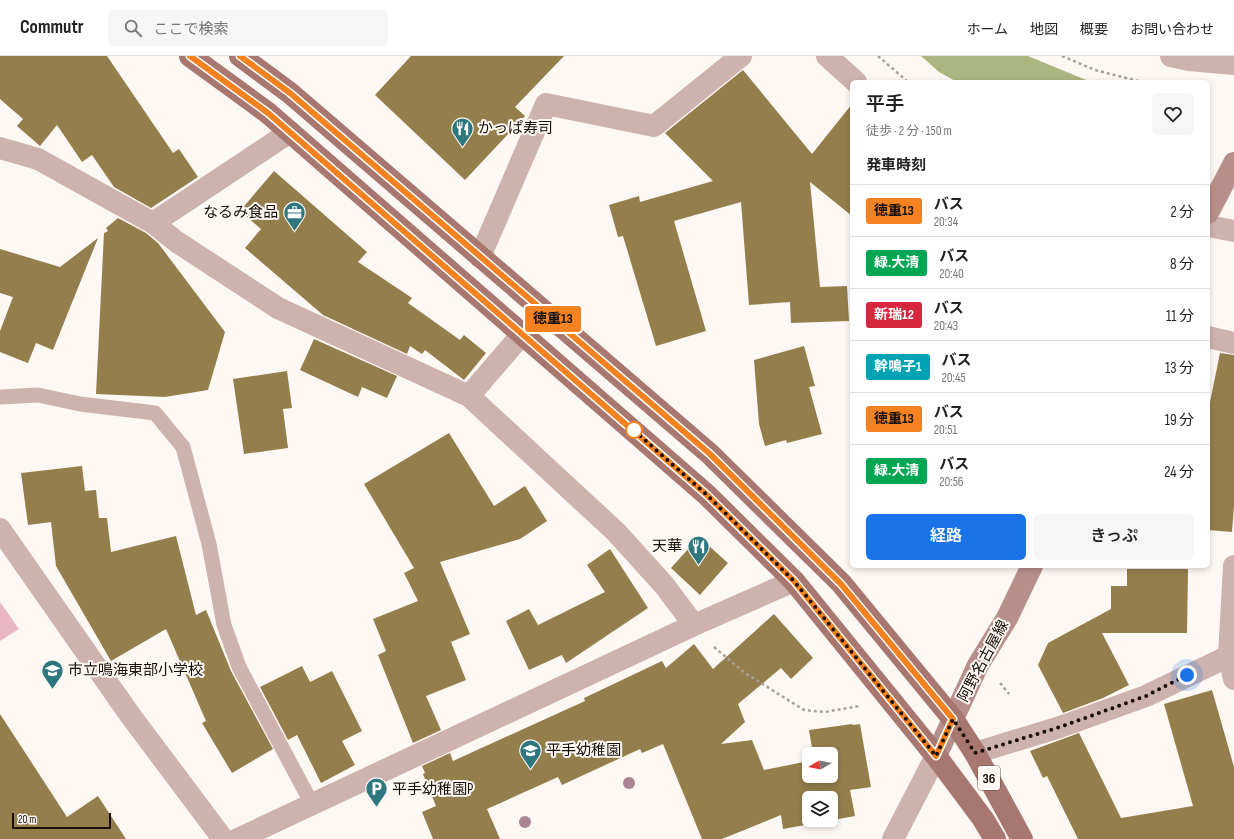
<!DOCTYPE html>
<html lang="ja">
<meta charset="utf-8">
<style>
:root{--surface:#fff;--page:#f6f6f6;--text:#222;--muted:#767676;--line:#e0e0e0;--accent:#1a73e8}
body{margin:0;font-family:"Sofia Sans Condensed","Noto Sans JP",sans-serif;background:var(--page);color:var(--text);height:100vh;display:flex;flex-direction:column;font-size:15px;white-space:nowrap}
*{box-sizing:border-box;margin:0}
p{font-size:13px;color:var(--muted)}
.icon{flex:none;width:22px;height:22px;fill:none;stroke:currentColor;stroke-width:2;stroke-linecap:round;stroke-linejoin:round}
.map{position:relative;flex:1;overflow:hidden}
.side{position:absolute;left:850px;top:24px;width:360px;height:488px;display:flex;flex-direction:column;background:var(--surface);border-radius:6px;box-shadow:0 2px 6px #0003}
.side>*{flex:none}
.badge{padding:0 8px;border-radius:3px;font-size:14px;line-height:26px}
.needle{width:26px;rotate:261deg}
.controls{position:absolute;left:802px;top:691px;display:grid;gap:8px}
.controls a{display:grid;place-items:center;width:36px;height:36px;border-radius:6px;background:var(--surface);box-shadow:0 2px 6px #0003;font-size:20px}
.scale{position:absolute;left:12px;bottom:10px;width:99px;box-sizing:border-box;padding-left:4px;border:2px solid #180e07;border-top:0;font-size:11px;line-height:14px;white-space:nowrap;color:#180e07;-webkit-text-stroke:3px #fef8f4;paint-order:stroke}
.you{position:absolute;width:20px;height:20px;margin:-10px;border:3px solid #fff;border-radius:50%;background:#1a73e8;box-shadow:0 0 0 6px #1a73e833}
.map>.badge{position:absolute;translate:-50% -50%;box-shadow:0 0 0 2px #fff}
h2{padding:0 16px;font-size:15px;line-height:36px}
.round{display:grid;place-items:center;flex:none;width:42px;height:42px;border-radius:6px;background:var(--page)}
.summary{display:flex;align-items:center;justify-content:space-between;height:68px;padding:0 16px}
h1{font-size:19px;font-weight:600;line-height:30px}
.cta{display:flex;gap:8px;margin-top:auto;padding:8px 16px}
.cta a{flex:1;height:46px;border-radius:6px;background:var(--accent);color:#fff;font-size:16px;font-weight:600;line-height:46px;text-align:center}
.cta a+a{background:var(--page);color:var(--text)}
ul{padding:0;list-style:none}
li{display:flex;align-items:center;gap:12px;height:52px;padding:0 16px;border-top:1px solid var(--line)}
li div{flex:1}
li b{display:block;font-size:15px}
li em{font-style:normal}
li .badge{min-width:44px;font-weight:700;text-align:center}
header{display:flex;align-items:center;gap:24px;box-sizing:border-box;height:56px;padding:0 20px;background:var(--surface);border-bottom:1px solid var(--line)}
header strong{font-size:19px}
nav{display:flex;gap:22px;margin-inline-start:auto;font-size:14px}
.search{width:280px;height:36px;background:var(--page);display:flex;align-items:center;gap:10px;box-sizing:border-box;padding:0 14px;border-radius:6px;color:var(--muted);font-size:15px}
.map>svg:first-child{display:block}
</style>
<header>
<strong>Commutr</strong>
<div class="search"><svg class="icon" aria-label="search" viewBox="0 0 24 24"><circle cx="10" cy="10" r="6"/><path d="M15 15l6 6"/></svg>ここで検索</div>
<nav><a>ホーム</a><a>地図</a><a>概要</a><a>お問い合わせ</a></nav>
</header>
<div class="map">
<svg width="1234" height="783" viewBox="0 0 1234 783">
<rect width="100%" height="100%" fill="#fef8f4"/>
<path fill="#e9b6c6" d="M0,546L19,573L0,585Z"/>
<path fill="#acb681" d="M921,0H1028L1091,26H957L939,16Z"/>
<path fill="#fef8f4" d="M1214,51L1234,53V118L1208,115V63Z"/>
<path fill="#947e4c" fill-rule="evenodd" d="M0,0H107L173,97L179,93L198,121L151,152L114,131L92,99L82,106L57,69L40,90L17,70L23,63L0,43Z
M411,0H564L515,51L525,60L465,124L375,39Z
M743,14L812,98L852,48V160L810,126L820,231L847,230L849,265L791,267L790,246L749,249L741,146L674,165L706,275L656,290L623,180L618,181L609,149L639,140L640,146L713,125L665,77Z
M274,115L367,196L358,206L412,242L408,247L460,284L464,279L486,297L464,324L425,294L422,298L410,290L407,298L323,259L245,192L261,173L240,155Z
M118,162L146,177L158,187L225,276L208,334L165,341L96,338L104,177L108,175L106,172Z
M98,182L53,294L36,287L28,307L0,296V275L13,241L0,237V193L60,211Z
M314,283L397,320L387,342L362,331L358,341L300,314Z
M804,290L815,330L809,331L822,378L787,387L786,384L765,390L759,368L754,304Z
M1220,297L1234,299V450L1232,476L1208,474V356Z
M287,315L292,352L283,353L288,392L244,398L233,323Z
M449,377L494,450L525,430L547,465L520,483L440,506L470,578L451,586L466,624L426,640L441,674L413,687L378,599L386,595L373,563L418,545L404,517L414,512L364,428Z
M82,410L85,435L96,434L99,462H107L111,496L176,480L196,559L206,554L231,615L273,693L232,717L202,667L206,665L166,573L111,605L56,510L51,466L28,469L21,417Z
M699,481L728,507L700,539L671,512Z
M610,493L648,552L566,607L562,599L529,614L506,565L529,553L538,569L605,536L587,509Z
M1127,513H1188L1187,577H1102L1129,629L1103,642L1063,657L1038,609L1048,587L1111,553V530H1127Z
M774,558L813,602L791,623L781,612L738,648L745,666L721,688L752,684L764,714L809,705V720H831V698H813L809,674L852,668L853,669L860,668L871,731L850,734L855,760L783,773L781,759L722,783H702L663,688L642,697L640,693L562,729L558,721L487,753L500,783H433L422,756L436,750L423,718L425,717L422,710L450,697L453,705L585,645L584,642L662,605L666,612L694,588L713,613ZM809,742H831V764H809Z
M302,610L310,626L332,615L362,675L342,685L355,709L321,727L297,679L288,684L260,631Z
M1212,634L1234,711V783H1078L1047,720L1043,722L1030,695L1079,677L1121,762L1193,750L1164,648Z
M0,658L67,761L98,740L126,783H0Z"/>
<g fill="none" stroke-linecap="round" stroke-linejoin="round">
<path stroke="#a8a19b" stroke-width="2.5" stroke-dasharray="3 3" stroke-linecap="butt" d="M878,0L908,26
M1062,0L1095,14L1142,26
M714,591L745,617L804,654L825,656L860,650
M1000,627L1009,638"/>
<path stroke="#ceb2ae" stroke-width="15" d="M0,341L38,339L80,348L155,357L183,391L209,488L224,569L239,611L312,748"/>
<path stroke="#ceb2ae" stroke-width="22" d="M827,0L856,26
M1171,0L1189,4L1234,8
M0,92L38,103L153,167L177,186L278,252L469,340L616,476L664,529L694,569
M153,167L290,76
M1208,170L1234,175
M480,201L546,48L654,70L741,0
M1208,281L1234,287
M469,340L523,277
M0,473L130,659L223,783
M1234,510L1229,600L1234,623
M975,697L1060,671L1146,640L1229,600
M238,783L694,569L794,525"/>
<path stroke="#ceb2ae" stroke-width="22" d="M893,783L936,700"/>
<path stroke="#b8908a" stroke-width="22" d="M1208,157L1234,107
M936,700L978,609L1007,562L1032,510"/>
<path stroke="#a77770" stroke-width="22" d="M190,0L268,57L707,439L794,525L936,700L983,763L995,783
M240,0L290,37L710,398L841,527L953,663L975,697L1022,783"/>
</g>
<g fill="#ac8392">
<circle cx="629" cy="727" r="6"/>
<circle cx="525" cy="766" r="6"/>
</g>
<g fill="none" stroke-linecap="round" stroke-linejoin="round">
<defs>
<path id="line" d="M190,0L268,57L707,439L794,525L936,700L953,663L841,528L710,398L290,37L240,0"/>
</defs>
<use href="#line" stroke="#fff" stroke-width="9"/>
<use href="#line" stroke="#f58220" stroke-width="6"/>
<path stroke="#180e07" stroke-width="4" stroke-dasharray="0 7.2" d="M634,374L629,370L707,439L794,525L936,700L953,663L975,697L1060,671L1146,640L1187,619"/>
</g>
<defs>
<symbol id="restaurant-pin" viewBox="-11 -11 22 30"><path d="M0 17L-7.5 6A9.5 9.5 0 1 1 7.5 6Z" fill="#2e777f" stroke="#fef8f4"/><path d="M-5-6h1v4h1v-4h1v4h1v-4h1v5L-1.5 .5V6h-2V.5L-5-1ZM5-6V6H3V1.5H1.5Q1.5-4 5-6Z" fill="#fff"/></symbol>
<symbol id="office-pin" viewBox="-11 -11 22 30"><path d="M0 17L-7.5 6A9.5 9.5 0 1 1 7.5 6Z" fill="#2e777f" stroke="#fef8f4"/><path d="M-6-3h4V-5.5h4V-3h4V5H-6ZM-1-4.5V-3h2v-1.5ZM-6 0V1H6V0Z" fill="#fff"/></symbol>
<symbol id="school-pin" viewBox="-11 -11 22 30"><path d="M0 17L-7.5 6A9.5 9.5 0 1 1 7.5 6Z" fill="#2e777f" stroke="#fef8f4"/><path d="M0-5L7-2L0 1L-7-2ZM-4 1L0 2.5L4 1V4Q0 6-4 4Z" fill="#fff"/></symbol>
<symbol id="parking-pin" viewBox="-11 -11 22 30"><path d="M0 17L-7.5 6A9.5 9.5 0 1 1 7.5 6Z" fill="#2e777f" stroke="#fef8f4"/><path d="M-3.5-5.5H1a3.5 3.5 0 0 1 0 7H-1V5.5H-3.5ZM-1-3.4V-.6H.8a1.4 1.4 0 0 0 0-2.8Z" fill="#fff"/></symbol>
</defs>
<g fill-rule="evenodd">
<use href="#restaurant-pin" x="450" y="60" width="25" height="34"/>
<use href="#office-pin" x="282" y="144" width="25" height="34"/>
<use href="#restaurant-pin" x="686" y="478" width="25" height="34"/>
<use href="#school-pin" x="40" y="602" width="25" height="34"/>
<use href="#school-pin" x="518" y="682" width="25" height="34"/>
<use href="#parking-pin" x="364" y="720" width="25" height="34"/>
</g>
<circle fill="#fff" stroke="#f58220" stroke-width="2" cx="634" cy="374" r="8"/>
<g text-anchor="middle" stroke-width="4" stroke-linejoin="round" paint-order="stroke">
<rect fill="#fef8f4" stroke="#5d544e" stroke-width="1" x="978" y="710" width="22" height="24" rx="3"/>
<g font-size="14" font-weight="bold" fill="#180e07">
<text x="989" y="727">36</text>
</g>
<g font-size="15" fill="#180e07" stroke="#fef8f4" text-anchor="start">
<text x="478" y="77">かっぱ寿司</text>
<text x="278" y="161" text-anchor="end">なるみ食品</text>
<text x="682" y="495" text-anchor="end">天華</text>
<text x="68" y="619">市立鳴海東部小学校</text>
<text x="546" y="699">平手幼稚園</text>
<text x="392" y="738">平手幼稚園P</text>
</g>
<g font-size="15" fill="#180e07" stroke="#fef8f4">
<text transform="translate(983 605) rotate(-62)" y="5">阿野名古屋線</text>
</g>
</g>
</svg>
<div class="controls">
<a><svg class="needle" viewBox="-14 -14 28 28"><path d="M0-13l5 13h-10z" fill="#e53935"/><path d="M0 13l5-13h-10z" fill="#767676"/></svg></a>
<a><svg class="icon" aria-label="layers" viewBox="0 0 24 24"><path d="M12 4l9 5-9 5-9-5zM3 14l9 5 9-5"/></svg></a>
</div>
<div class="scale">20 m</div>
<div class="you" style="left:1187px;top:619px"></div>
<b class="badge" style="left:553px;top:263px;background:#f58220;color:#111">徳重13</b>
<section class="side">
<div class="summary"><div><h1>平手</h1><p>徒歩 · 2 分 · 150 m</p></div><a class="round"><svg class="icon" aria-label="heart" viewBox="0 0 24 24"><path d="M12 20l-8-8c-3-5 5-10 8-4 3-6 11-1 8 4z"/></svg></a></div>
<h2>発車時刻</h2>
<ul>
<li><span class="badge" style="background:#f58220;color:#111">徳重13</span><div><b>バス</b><p>20:34</p></div><em>2 分</em></li>
<li><span class="badge" style="background:#00a651;color:#fff">緑.大清</span><div><b>バス</b><p>20:40</p></div><em>8 分</em></li>
<li><span class="badge" style="background:#d7263d;color:#fff">新瑞12</span><div><b>バス</b><p>20:43</p></div><em>11 分</em></li>
<li><span class="badge" style="background:#00a3b4;color:#fff">幹鳴子1</span><div><b>バス</b><p>20:45</p></div><em>13 分</em></li>
<li><span class="badge" style="background:#f58220;color:#111">徳重13</span><div><b>バス</b><p>20:51</p></div><em>19 分</em></li>
<li><span class="badge" style="background:#00a651;color:#fff">緑.大清</span><div><b>バス</b><p>20:56</p></div><em>24 分</em></li>
</ul>
<div class="cta"><a>経路</a><a>きっぷ</a></div>
</section>
</div>
